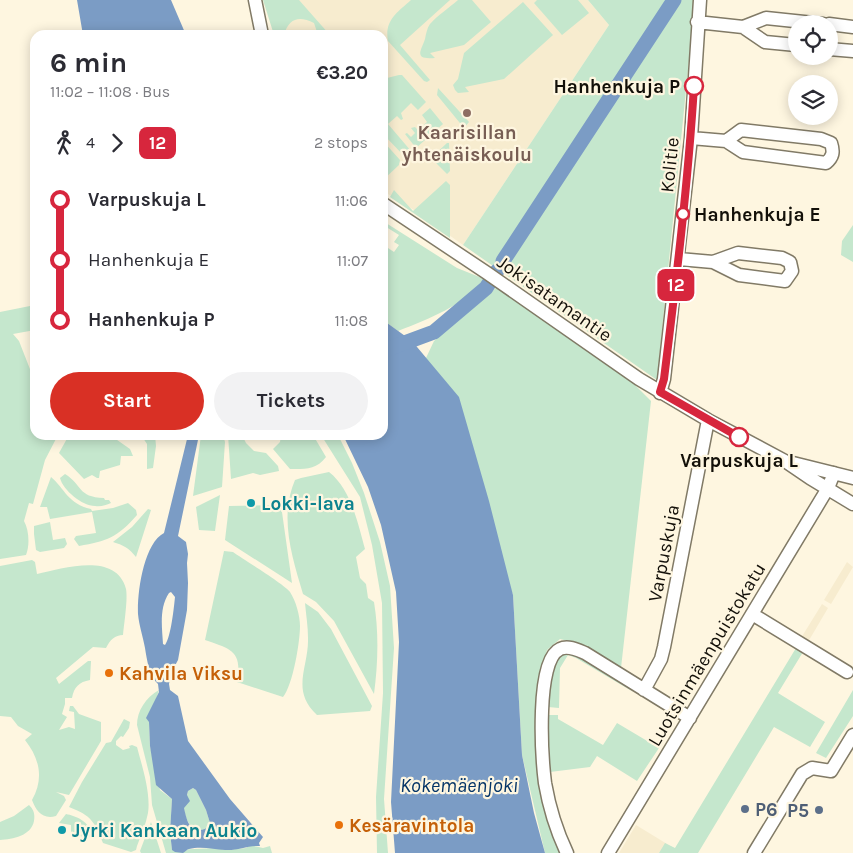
<!DOCTYPE html>
<meta charset="utf-8">
<style>
:root{--surface:#fff;--page:#f2f2f3;--text:#2b2b33;--muted:#7c7c81;--accent:#d93025}
body{margin:0;font-family:Karla,sans-serif;background:var(--page);color:var(--text);height:100vh;display:flex;flex-direction:column;font-size:19px;white-space:nowrap}
*{box-sizing:border-box;margin:0}
p{font-size:16px;color:var(--muted)}
.icon{flex:none;width:28px;height:28px;fill:none;stroke:currentColor;stroke-width:2;stroke-linecap:round;stroke-linejoin:round}
.map{position:relative;flex:1;overflow:hidden}
.side{position:absolute;left:30px;top:30px;width:358px;height:410px;display:flex;flex-direction:column;background:var(--surface);border-radius:15px;box-shadow:0 2px 12px #0003}
.side>*{flex:none}
.badge{padding:0 10px;border-radius:8px;font-size:18px;line-height:32px}
.controls{position:absolute;left:788px;top:15px;display:grid;gap:10px}
.controls a{display:grid;place-items:center;width:50px;height:50px;border-radius:50%;background:var(--surface);box-shadow:0 2px 12px #0003;font-size:25px}
.map>.badge{position:absolute;translate:-50% -50%;box-shadow:0 0 0 2px #fff}
.legs{display:flex;align-items:center;gap:8px;height:55px;padding:0 20px;font-size:16px}
.legs p{margin-inline-start:auto}
.overview{display:flex;align-items:center;justify-content:space-between;height:85px;padding:0 20px}
h1{font-size:28px;font-weight:700;line-height:38px}
.primary-button{display:flex;gap:10px;margin-top:auto;padding:10px 20px}
.primary-button a{flex:1;height:58px;border-radius:30px;background:var(--accent);color:#fff;font-size:20px;font-weight:700;line-height:58px;text-align:center}
.primary-button a+a{background:var(--page);color:var(--text)}
ul{padding:0 20px;list-style:none}
li{display:flex;align-items:center;gap:18px;height:60px;font-size:19px}
li i{display:grid;place-items:center;width:8px;height:100%;margin:0 6px;background:currentColor}
li i::after{content:'';width:12px;height:12px;margin:-6px;border:4px solid;border-radius:50%;background:var(--surface)}
li p{margin-inline-start:auto}
li:first-child i{background:linear-gradient(#0000 50%,currentColor 0)}
li:last-child i{background:linear-gradient(currentColor 50%,#0000 0)}
.map>svg:first-child{display:block}
</style>
<div class="map">
<svg width="853" height="853" viewBox="0 0 853 853">
<rect width="100%" height="100%" fill="#fef6e0"/>
<path fill="#f7eccf" d="M267,0H588L609,25L463,245L414,210L383,191L382,35H275Z
M847,562L853,567L831,604L824,600Z
M822,604L828,608L808,642L801,638Z
M636,825L672,847L684,853H619Z"/>
<path fill="#c5e7cd" d="M263,0H299L329,34L318,35L314,23C300,16 289,17 284,35H274Z
M411,0H450L400,45L430,80L427,82L424,81L388,41C384,20 398,12 411,0Z
M458,0H472L491,22L464,45L430,53L435,58C413,60 421,51 425,39C426,34 427,28 430,24C438,15 449,8 458,0Z
M537,0H578L589,13L562,35L534,3Z
M588,0H695L657,380L463,245L609,25Z
M523,2L553,35L504,79L465,87L469,92L458,93L455,90L453,85L458,79L464,53Z
M399,75H402L426,102L418,110L411,103L401,113L403,119L401,120L397,116L388,124L411,151L412,152L406,158L383,134V83L387,78Z
M438,88L469,122L464,128L437,95Z
M430,108L443,124L416,148L405,134L407,133L411,137L415,133L411,128L415,127L418,130L427,122L422,115Z
M383,141L400,160L399,165L383,180Z
M447,143H449L450,171L447,174L431,158Z
M446,181L450,185V238L390,197L394,190L413,211Z
M386,223L457,268L487,280C461,306 431,318 398,331L383,320L382,244L394,252L399,245L394,242L399,235L383,225Z
M853,225V262L841,255L842,241Z
M497,287L631,381L651,401L621,668L576,643L560,639L547,650L541,676L539,713L561,853H545L522,755L513,595L426,358L434,341Z
M35,305V330L13,334L19,341L35,382V435H58L45,460L33,504L29,503L24,521C29,530 30,545 26,555L0,559V312Z
M69,435H83L87,438L91,435H110L130,449L133,456H121L120,465L100,471L99,478H97L92,475L84,479L59,453Z
M141,435H155L156,446L153,468L147,469V444Z
M201,435H223L225,442L222,487L193,496Z
M228,435H242L246,443L254,451L266,453L278,466L279,471L260,475L253,473L231,479Z
M281,435H313L326,457C316,470 305,469 290,469L273,449L280,442Z
M321,435H338L352,463L364,493L380,542L390,586L394,648L384,799L388,853H377L376,797L383,693L382,603L372,545L360,497Z
M329,472C351,489 358,524 365,549L356,557L360,578L366,584L368,598L374,602C379,632 378,664 374,694L334,621L316,602L303,594C292,557 279,517 295,480L301,478Z
M65,474C83,485 77,497 104,498L105,500H109L111,503C106,505 101,507 95,506C82,506 63,490 60,478Z
M51,477C65,489 68,504 91,509L92,511L113,508L128,503L136,510L137,515C117,538 107,541 79,546L74,539L76,536L96,533L92,512L50,519L47,507H40Z
M220,495L215,531L199,530L196,507Z
M281,505L292,583L225,540L229,506Z
M148,509L151,510L136,557C129,548 123,545 113,542L132,527Z
M50,522L53,540L65,538L67,544L64,548L40,552L36,550L34,534V526Z
M224,551L233,552C243,559 285,585 290,592C296,601 300,616 300,626C300,642 293,685 283,697L237,682C243,650 230,649 205,640Z
M32,560L35,562L37,574C62,569 116,551 126,589C128,599 124,624 123,635C115,635 110,640 106,648L93,647L56,678L59,684L88,661H91L90,680C79,682 74,687 72,698H65V704L62,714L67,717L59,730L69,727L75,729L74,712L69,711L70,706H73L79,714L101,722V741L69,795L56,792L64,796L66,800L56,816C43,820 36,811 32,800C44,779 40,759 25,740L32,734L18,726L11,717L0,716V566Z
M305,603L318,612L331,629L372,706L370,711L317,715C290,690 309,667 308,638C308,626 306,615 305,603Z
M796,648L803,652L778,693L825,722L810,747L774,727L698,853H659L665,843L675,848Z
M566,652L582,658L635,693L576,658L568,655L560,668L559,708L548,707L549,682L555,659Z
M159,690L149,722L150,746L160,790L172,799L170,832L172,850L217,848L226,850L246,848L250,845L263,848L270,846L272,853H166L152,805L150,777L137,725C137,711 146,697 159,690Z
M853,690V716L826,758L816,753Z
M548,715H558V719L603,745L617,723L659,748L637,781L597,756L590,767L550,772L547,731Z
M124,719L130,722L129,728L123,737L121,736L116,741V745L123,750L130,748L129,746L132,745L137,747C142,766 151,793 148,813C146,824 141,835 137,846L136,850L131,852L103,843C94,821 92,816 69,807L82,782L106,743L111,742Z
M193,788L196,790L206,810L210,823C200,844 184,822 184,807C185,802 187,796 188,791Z
M29,805C34,810 35,814 34,821C31,836 13,839 0,840V822L14,816Z
M66,814C77,816 95,824 89,838L71,834V825L59,823Z
M151,822L161,853H141L140,851Z"/>
<path fill="#7b9cc5" fill-rule="evenodd" d="M77,0H171L186,35H83Z
M383,320L412,341L459,397L489,501L513,595L522,755L534,813L545,853H395L391,802L399,642L396,592L381,525L368,487L343,435H382Z
M188,435H199L178,536L186,542L188,554L187,563L188,583L187,610L178,660L171,673L169,684L170,690L178,696L188,741L230,799L263,837L259,843L260,846C248,845 237,851 225,850C214,849 200,846 189,849C187,849 185,852 183,853L175,852L172,850L170,832L172,799L156,785L150,746L149,722L146,718L159,692L158,684C149,676 147,660 145,648C143,637 139,625 138,614C137,592 144,543 164,533ZM171,592L175,597C174,607 171,637 165,645L163,644C162,627 159,608 169,593ZM193,788L196,790L206,810L210,823L207,828C190,836 187,821 184,808L190,801L187,795L188,791Z"/>
<g fill="none" stroke-linecap="round" stroke-linejoin="round">
<path stroke="#7b9cc5" stroke-width="15" d="M503,261L674,0
M382,348L388,349L434,332L486,288L497,271"/>
<defs>
<path id="minor" d="M255,0L262,35
M697,22L743,27L766,18L823,24
M829,24L853,27
M743,27L765,42L796,45
M829,49L853,51
M691,138L726,141L741,130L821,139L831,143C834,152 833,157 826,163L743,152L726,141
M382,203L487,273L639,379L708,420L785,461L810,478L853,504
M679,259L713,262L738,253L782,258L790,262L792,271L785,281L739,275L713,262
M660,393L664,379L691,138L700,0
M793,463L853,478
M752,614L847,672
M644,690L661,659L664,647L708,420
M567,853C557,832 549,806 545,783C542,759 535,660 560,649C568,645 578,650 585,653L690,718
M608,853L828,488L834,473
M754,853L802,774L812,768L831,771L853,735"/>
</defs>
<use href="#minor" stroke="#817a66" stroke-width="15"/>
<use href="#minor" stroke="#fff" stroke-width="12"/>
</g>
<g fill="none" stroke-linecap="round" stroke-linejoin="round">
<defs>
<path id="line-1" d="M694,86C688,184 676,282 664,379L660,392L739,437"/>
</defs>
<use href="#line-1" stroke="#fff" stroke-width="11"/>
<use href="#line-1" stroke="#d7263d" stroke-width="8"/>
</g>
<g fill="#fff" stroke="#d7263d" stroke-width="2.5">
<circle cx="694" cy="86" r="9"/>
<circle cx="683" cy="214" r="6"/>
<circle cx="739" cy="437" r="9"/>
</g>
<circle fill="#8d6e63" stroke="#fef6e0" stroke-width="2" cx="467" cy="113" r="5"/>
<g fill="#0f9aa8" stroke="#fef6e0" stroke-width="2">
<circle cx="251" cy="503" r="5"/>
<circle cx="62" cy="830" r="5"/>
</g>
<g fill="#e8710a" stroke="#fef6e0" stroke-width="2">
<circle cx="109" cy="673" r="5"/>
<circle cx="339" cy="825" r="5"/>
</g>
<g fill="#5c6f8a" stroke="#fef6e0" stroke-width="2">
<circle cx="745" cy="809" r="5"/>
<circle cx="819" cy="810" r="5"/>
</g>
<g text-anchor="middle" stroke-width="4.5" stroke-linejoin="round" paint-order="stroke">
<g font-size="19" font-weight="bold" fill="#131009" stroke="#fef6e0" text-anchor="end">
<text x="680" y="93">Hanhenkuja P</text>
<text x="694" y="221" text-anchor="start">Hanhenkuja E</text>
<text x="739" y="467" text-anchor="middle">Varpuskuja L</text>
</g>
<g font-size="19" font-weight="bold" fill="#785e54" stroke="#fef6e0">
<text x="467" y="139">Kaarisillan<tspan x="467" dy="22">yhtenäiskoulu</tspan></text>
</g>
<g font-size="19" fill="#131009" stroke="#fef6e0">
<text transform="translate(669 165) rotate(-84)" y="7">Kolitie</text>
<text transform="translate(555 298) rotate(35)" y="7">Jokisatamantie</text>
<text transform="translate(663 553) rotate(-79)" y="7">Varpuskuja</text>
<text transform="translate(706 654) rotate(-59)" y="7">Luotsinmäenpuistokatu</text>
</g>
<g font-size="19" font-weight="bold" fill="#0d838f" stroke="#fef6e0" text-anchor="start">
<text x="261" y="510">Lokki-lava</text>
<text x="72" y="837">Jyrki Kankaan Aukio</text>
</g>
<g font-size="19" font-weight="bold" fill="#c56008" stroke="#fef6e0" text-anchor="start">
<text x="119" y="680">Kahvila Viksu</text>
<text x="349" y="832">Kesäravintola</text>
</g>
<g font-size="19" font-weight="bold" fill="#4e5e75" stroke="#fef6e0" text-anchor="start">
<text x="755" y="816">P6</text>
<text x="809" y="817" text-anchor="end">P5</text>
</g>
<g font-size="20" font-style="italic" fill="#043467" stroke="#fef6e0">
<text x="459" y="792">Kokemäenjoki</text>
</g>
</g>
</svg>
<div class="controls">
<a><svg class="icon" aria-label="locate" viewBox="0 0 24 24"><circle cx="12" cy="12" r="6"/><path d="M12 2v4M12 18v4M2 12h4M18 12h4"/></svg></a>
<a><svg class="icon" aria-label="layers" viewBox="0 0 24 24"><path d="M12 4l9 5-9 5-9-5zM3 14l9 5 9-5"/></svg></a>
</div>
<b class="badge" style="left:676px;top:285px;background:#d7263d;color:#fff">12</b>
<section class="side">
<div class="overview"><div><h1>6 min</h1><p>11:02 – 11:08 · Bus</p></div><b>€3.20</b></div>
<div class="legs"><svg class="icon" aria-label="walk" viewBox="0 0 24 24"><circle cx="13" cy="4" r="2"/><path d="M13 8l-2 6 4 7M11 14l-3 7M7 12l3-4h3l4 4"/></svg>4<svg class="icon" aria-label="forward" viewBox="0 0 24 24"><path d="M9 5l7 7-7 7"/></svg><b class="badge" style="background:#d7263d;color:#fff">12</b><p>2 stops</p></div>
<ul>
<li><i style="color:#d7263d"></i><b>Varpuskuja L</b><p>11:06</p></li>
<li><i style="color:#d7263d"></i><span>Hanhenkuja E</span><p>11:07</p></li>
<li><i style="color:#d7263d"></i><b>Hanhenkuja P</b><p>11:08</p></li>
</ul>
<div class="primary-button"><a>Start</a><a>Tickets</a></div>
</section>
</div>
